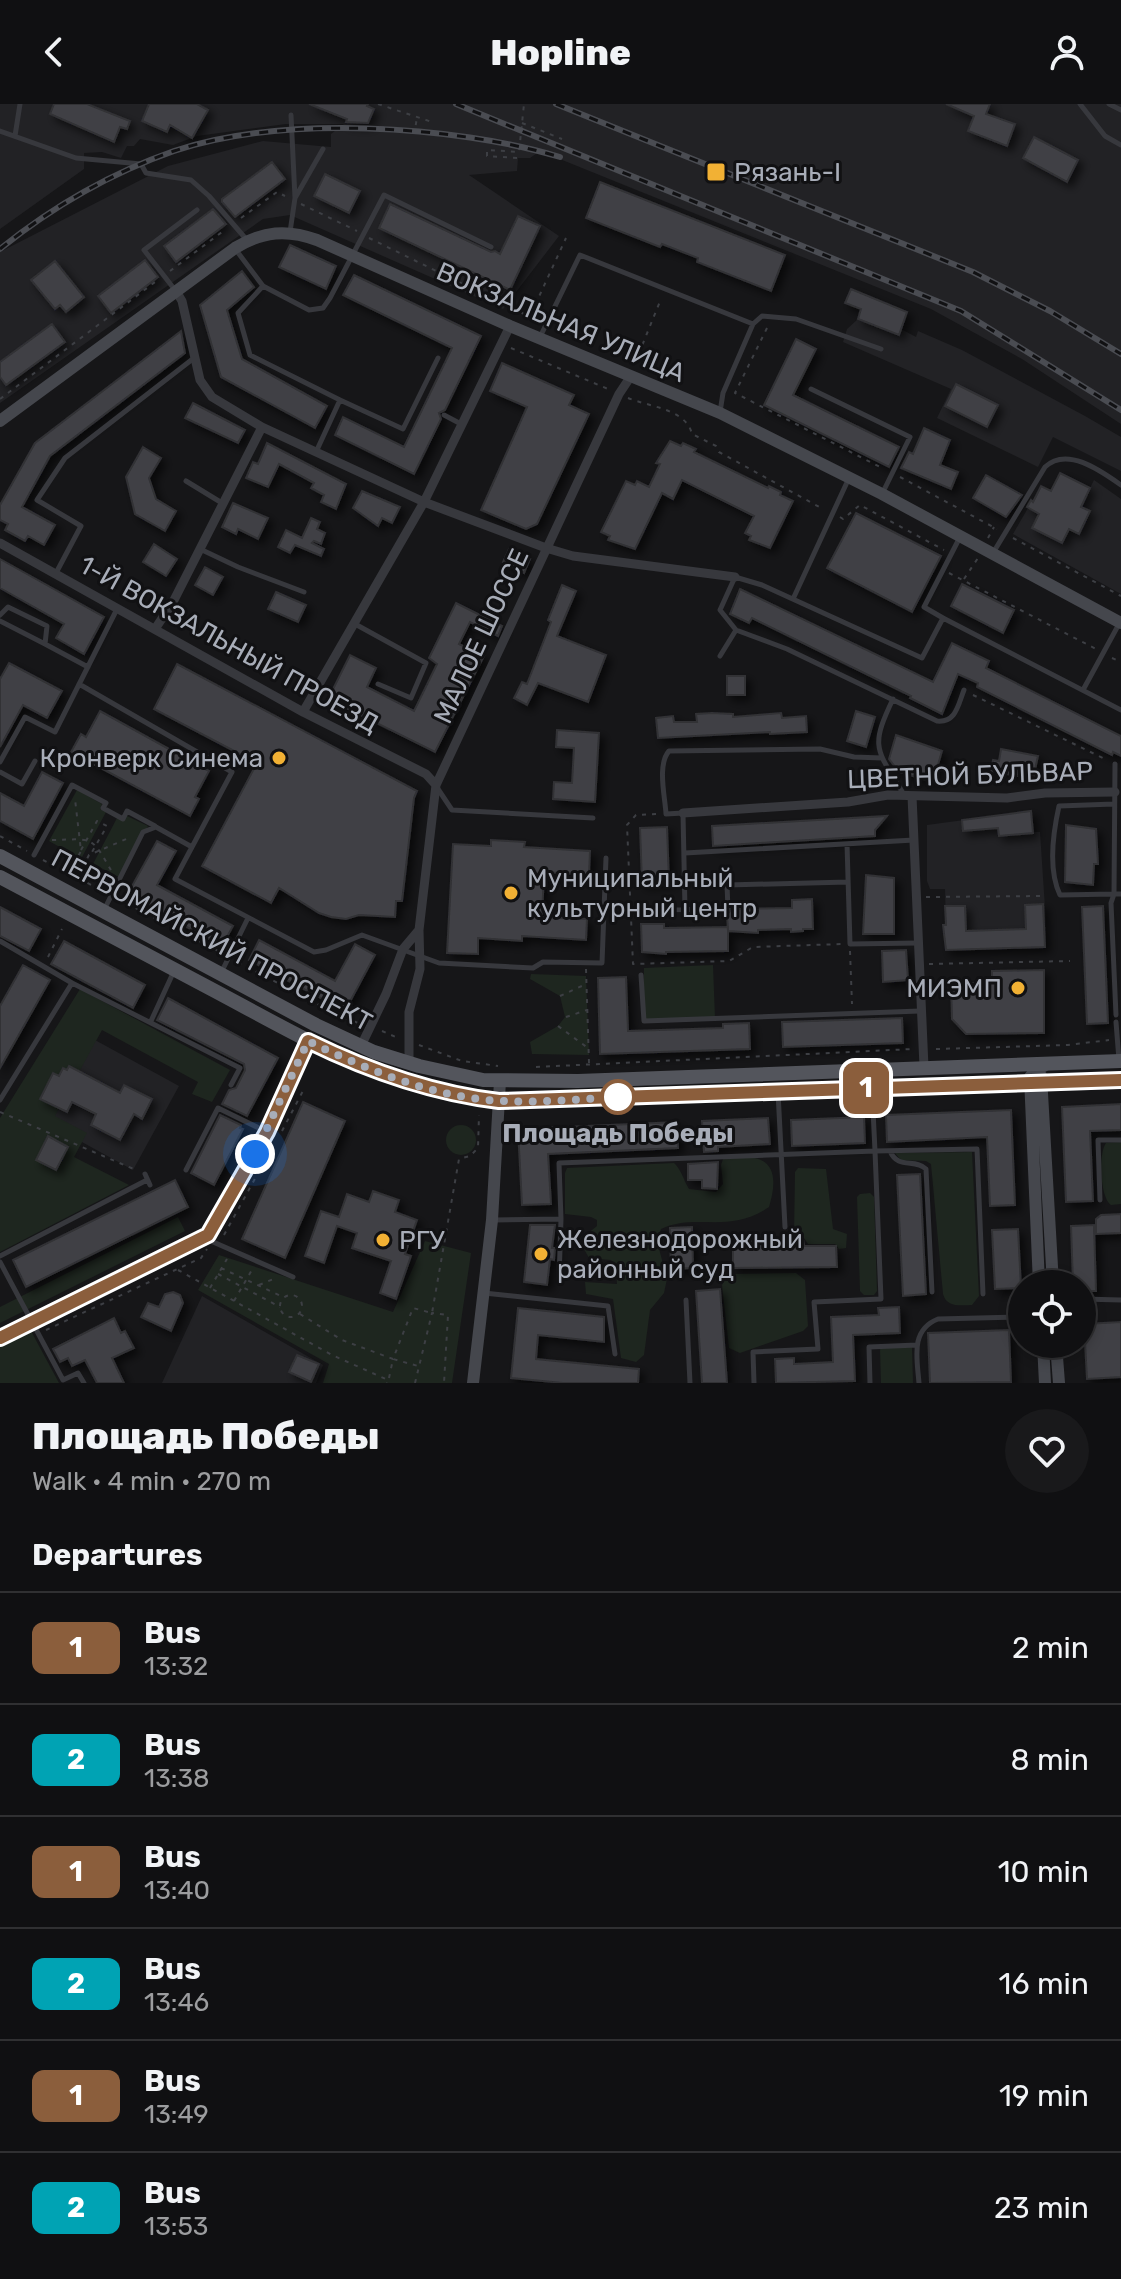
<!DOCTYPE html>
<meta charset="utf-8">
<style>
:root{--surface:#101012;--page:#19191b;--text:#f1f3f6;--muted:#9c9d9f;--line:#303032}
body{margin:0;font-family:Rubik,sans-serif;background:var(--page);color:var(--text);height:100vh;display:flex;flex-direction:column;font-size:30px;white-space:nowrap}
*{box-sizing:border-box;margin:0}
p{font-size:26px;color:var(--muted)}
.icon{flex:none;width:44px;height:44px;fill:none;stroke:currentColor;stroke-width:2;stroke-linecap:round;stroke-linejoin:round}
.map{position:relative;height:1279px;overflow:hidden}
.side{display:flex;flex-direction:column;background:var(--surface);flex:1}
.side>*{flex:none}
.badge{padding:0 16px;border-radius:12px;font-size:28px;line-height:52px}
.tools{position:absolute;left:1008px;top:1166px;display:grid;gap:16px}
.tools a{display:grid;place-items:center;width:88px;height:88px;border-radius:50%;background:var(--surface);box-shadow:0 4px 12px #0003,0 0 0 2px var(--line);font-size:40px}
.you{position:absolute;width:40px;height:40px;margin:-20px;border:6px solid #fff;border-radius:50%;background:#1a73e8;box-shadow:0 0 0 12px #1a73e833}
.map>.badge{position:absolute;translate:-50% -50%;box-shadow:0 0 0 4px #fff}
h2{padding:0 32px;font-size:30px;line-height:72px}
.round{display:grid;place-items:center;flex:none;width:84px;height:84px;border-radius:42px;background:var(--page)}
.summary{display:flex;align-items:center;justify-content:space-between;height:136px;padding:0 32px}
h1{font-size:38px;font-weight:800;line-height:60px}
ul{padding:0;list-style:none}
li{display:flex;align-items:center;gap:24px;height:112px;padding:0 32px;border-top:2px solid var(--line)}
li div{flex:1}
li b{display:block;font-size:30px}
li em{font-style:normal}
li .badge{min-width:88px;font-weight:700;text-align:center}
header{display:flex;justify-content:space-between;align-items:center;height:104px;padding:0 32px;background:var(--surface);font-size:36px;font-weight:800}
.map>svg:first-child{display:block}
</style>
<header><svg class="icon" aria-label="back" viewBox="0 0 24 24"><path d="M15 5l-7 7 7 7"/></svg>Hopline<svg class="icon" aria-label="person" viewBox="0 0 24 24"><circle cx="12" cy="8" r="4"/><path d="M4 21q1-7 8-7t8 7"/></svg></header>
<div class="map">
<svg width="1121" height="1279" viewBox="0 0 1121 1279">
<defs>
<filter id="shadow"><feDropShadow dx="5" dy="5" stdDeviation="4" flood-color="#0009"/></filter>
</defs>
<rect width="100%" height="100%" fill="#161618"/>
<path fill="#222225" d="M0,0H1121V320L1022,255L931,205L540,47L530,54H518L517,67L469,71L559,132L503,205L290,111L263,115L0,299V148L168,62L263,37L331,43V30L344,20H286L197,32L173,41L140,35L134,42H127L121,54L102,48L84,49V65L0,125Z
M858,215L898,231L901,225L916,233L918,227L962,246L1085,312L1121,333V367L1053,333L1038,363L937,314L951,285L843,238L847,225Z
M1060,369L1090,384L1094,376L1121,395V490L1013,430L1028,404L1051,387Z
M1031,707L1033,728H1040L1046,819L1045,843L946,846L943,821H946L945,785H930L927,777V721Z
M64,919L179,982L133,1066L18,1003Z
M202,1192L323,1261L316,1279H162Z"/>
<path fill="#1e261f" d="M77,686L102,700L100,705L106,708L81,755L49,737Z
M127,712L148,722L121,774L93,760L117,714Z
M713,861L715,914L644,917V864Z
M531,870L586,872L589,951L532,950L530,938L558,922L565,913L560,892L530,875Z
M80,885L230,966L212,998L192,990L198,978L102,926L55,1012L87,1029L74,1053L129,1081L0,1148V1014Z
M446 1036a15 15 0 1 1 30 0a15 15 0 1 1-30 0Z
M1121,1038V1100L1111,1101C1100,1093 1098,1050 1106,1039Z
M972,1048L979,1192L972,1201C960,1201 947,1204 943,1190L931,1060L926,1057L901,1056L895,1049Z
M748,1053C778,1055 776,1080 769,1103C729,1131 696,1108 661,1125L657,1137L667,1175L664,1189L650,1206L644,1251L636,1258L621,1254L613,1195L586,1190L585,1178L617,1180L616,1161L611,1156L589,1154L584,1145L587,1130L597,1122V1116L591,1113L565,1110V1069L567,1064L674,1059C681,1065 684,1077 689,1085L716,1088L723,1080L721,1061L723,1055Z
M798,1064L826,1065L833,1125L847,1130L846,1144L839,1145L835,1140H808L804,1134L794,1132L795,1068Z
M870,1089L874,1093L877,1187L874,1191H864L860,1187L857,1093L860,1090Z
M178,1113L185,1127L0,1219V1203Z
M425,1137L471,1149L452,1279H323L329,1260L198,1186L219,1151L393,1208Z
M796,1169L805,1176L808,1222L803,1227L740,1249L729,1244L722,1181L726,1173L731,1170Z
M31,1227L59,1279H0V1243Z
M912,1243L913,1279H881L880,1244Z"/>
<path fill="#404145" stroke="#303034" stroke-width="2" filter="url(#shadow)" d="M54,0H87L130,17L127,25L120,23L114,38L50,10Z
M149,0H197L208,6L192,34L170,21L167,28L142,17Z
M309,0H368L367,2L374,5L368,19L346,18L347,15Z
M946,0H990L986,10L1015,20L1007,42L968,27L974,12Z
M1034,33L1078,56L1067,78L1023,54Z
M272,58L285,75L235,113L222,98V95Z
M325,70L360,87L349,109L314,92Z
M600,78L785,151L771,187L697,158L698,154L662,140L660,143L586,114Z
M390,100L491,148L495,147L500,150L518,112L540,122L510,186L379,124Z
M213,105L226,120L176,158L164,142Z
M290,141L336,162L326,185L279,163Z
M145,156L158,173L111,209L98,192Z
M55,157L84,193L66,208L60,201L55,205L31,176Z
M242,167L254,183L227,206L242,255L327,302L315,324L221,273L200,201Z
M354,171L481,232L445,306L439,309L441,315L414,370L335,331L343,313L404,343L452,244L343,191Z
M851,185L907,208L899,231L858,215L861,205L845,199Z
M52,220L65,238L6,281L0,273V258Z
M181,227L185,249L50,352L22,403L55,421L44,441L28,432L25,437L5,426L8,420L0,416V401L35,339Z
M796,235L816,245L793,291L899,343L889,363L764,301Z
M502,259L574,291L569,301L589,310L537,420L526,425L481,406L527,303L490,287Z
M956,280L998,301L987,323L945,302Z
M193,299L245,326L238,339L185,314Z
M924,324L950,336L940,361L958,368L951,385L901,364L909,348L913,350Z
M670,337L681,342L683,339L696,345L694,348L768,384L769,382L781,388L780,391L793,397L770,444L749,436L751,432L745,429L754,412L682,376L673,395L662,389L635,445L608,436L610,432L601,428L626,377L635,381L637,377L649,383L660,360L656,359Z
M267,339L346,380L336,405L321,398L324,391L311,384L314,379L279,360L268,383L246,374L253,358L258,360Z
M143,343L161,354L149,374L156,395L176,407L165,427L135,410L126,373Z
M1060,369L1090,384L1081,403L1090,407L1079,430L1069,425L1062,439L1032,424L1039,410L1027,403L1031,396L1033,398L1041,382L1051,387Z
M986,371L1022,391L1006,413L973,394Z
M362,387L400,403L392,419L382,414L378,422L353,404Z
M233,399L268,414L258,435L238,425L236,430L222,423Z
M856,409L941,452L912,508L827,464Z
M311,414L320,418L317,425L325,429L321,440L314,437L312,439L324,445L321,452L295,441L290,449L278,443L286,426L302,434Z
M154,440L177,455L166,472L143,458Z
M509,445L530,455L524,469L503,458Z
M0,455L104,513L84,550L56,534L64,520L0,484Z
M205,463L223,473L213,491L195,481Z
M962,480L1014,506L1003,529L951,502Z
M562,481L576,487L557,532L606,551L588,598L538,579L527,601L514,594L522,578L527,580L551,518L548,516Z
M740,485L933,578L952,539L989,557L986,564L1121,632V652L1113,648L1112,651L977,583L978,579L958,570L942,610L910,594L911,592L752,514L749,519L730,510Z
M276,488L306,501L298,518L268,505Z
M456,499L502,522L498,532L470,518L459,540L484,552L435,648L328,595L350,551L376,564L367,583L414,607L437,560L429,554Z
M9,559L62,587L47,614L23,601L0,643V575Z
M177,560L417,687L414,694L402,797H396L395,813L359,811L346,815L331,813L319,809L279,784L271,799L202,762L257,659L154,605Z
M727,572H745V591H727Z
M100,607L209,667L195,693L199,695L190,712L71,648L81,630L86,633Z
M856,607L875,613L866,643L847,637Z
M712,609L733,610V613L781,609L782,614L806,612L807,628L770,630V628L658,634L656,614L673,612L674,618H697L696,610Z
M557,626L599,629L595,698L553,695L554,678L572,679L574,644L556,643Z
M896,631L942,647L933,678L899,668L889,655Z
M1001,645L1038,652L1033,675L991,667L993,656L999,657Z
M42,668L63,679L33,735L0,717V689L24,702Z
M1031,707L1033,729L999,732L998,724L963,727L962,716Z
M887,712L875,726V732L713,742L712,722Z
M1066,721L1096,725L1098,760H1094L1093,781L1065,778Z
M667,723L669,778L642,779L640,724Z
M491,736L525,738L524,743L590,747L589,771L544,768L542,813L587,815L586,836L522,832V837L478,834V850L447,849L453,740L491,742Z
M157,737L176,747L157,781L233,822L222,842L127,791Z
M866,771L894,774V830H863Z
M812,795L813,825H803V827L791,828V825L758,826V829L728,827L727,810L733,805L792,804V796Z
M1043,800L1045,843L946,846L943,821H946L945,802H965L966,827L1026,825L1025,801Z
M1103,802L1108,919L1087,920L1082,803Z
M0,803L41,825L29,847L0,832Z
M641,820H664V824L728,823V847L666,848V850L642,848Z
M259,836L335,877L355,840L375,851L345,907L249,856Z
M64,837L145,881L133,904L51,860Z
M906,846L908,876L883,878L882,847Z
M23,861L50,876L0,964V902Z
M1044,866V929L966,930L952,915L951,879H992V867Z
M626,873L628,927L723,924V920L749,919L750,945L600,950L598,874Z
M168,894L278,954L247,1012L222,1000L229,986L236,984L245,966L244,960L157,916Z
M902,914L903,939L783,943L782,918Z
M69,962L120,989L124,981L152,995L142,1015L134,1010L120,1036L91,1021L96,1010L72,998L67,1008L40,995L53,969L59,972L63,964L67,966Z
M303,998L345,1017L285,1154L242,1135Z
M1121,1000V1026L1090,1027L1093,1097L1066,1098L1062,1003Z
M1011,1006L1015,1101L990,1102L987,1033L887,1038L886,1011Z
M220,1011L241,1021L240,1024L243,1025L214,1081L191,1069Z
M864,1013L865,1039L792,1042L791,1016Z
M768,1014L770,1040L718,1043V1047L704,1048L702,1017Z
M677,1018L678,1044L548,1050L551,1100L522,1101L518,1025Z
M48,1032L68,1043L56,1066L36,1056Z
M718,1058L717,1085L702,1084V1076H688V1060Z
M920,1070L926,1190L903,1192L897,1071Z
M175,1076L188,1103L26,1183L13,1156Z
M373,1087L399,1096L395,1108L417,1116L405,1150L411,1152L396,1195L380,1189L391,1157L352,1144L357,1129L337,1122L324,1159L305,1152L321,1107L339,1113L347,1090L369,1098Z
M1121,1110V1129L1096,1130V1115L1101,1111Z
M530,1121H555L552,1144H555L554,1156L550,1155L547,1181L524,1178Z
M1094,1121L1096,1187H1082V1180H1073L1071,1122Z
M692,1123L693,1164L671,1165L670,1124Z
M1018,1125L1021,1184L995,1185L992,1126Z
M803,1136L804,1142H836L837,1163L733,1164V1138Z
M720,1185L727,1279H702L696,1187Z
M173,1188L180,1191L183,1199L171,1227L141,1213L148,1199L159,1203L165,1190Z
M899,1203L900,1229L853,1231L855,1277L776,1279L775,1255L794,1254V1260L833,1258L831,1213L879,1211L878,1204Z
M518,1204L604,1213V1238L538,1231L536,1255L639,1265L638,1279H563L511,1274Z
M114,1214L121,1229L125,1227L134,1244L112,1254L124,1279H97L85,1256L72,1262L68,1254L60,1258L53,1245Z
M1121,1218V1273L1087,1275L1084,1220Z
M1009,1226L1011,1278L930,1279L928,1229Z
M297,1251L319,1260L311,1278L289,1268Z"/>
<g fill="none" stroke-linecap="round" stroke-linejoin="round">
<path stroke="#3d3f44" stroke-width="2" stroke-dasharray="4 6" stroke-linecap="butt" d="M378,0L432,18
M522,19L562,35
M300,24L378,23L415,26L417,13
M517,54L487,52V46L519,48L524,0
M301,100L357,127
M241,114L277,88L285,92
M369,134L524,210H531L566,134
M170,167L226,125
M767,224L735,289L884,365
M511,244L608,285
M635,259L661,195
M628,294C650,303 686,305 692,330L716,342L719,348L823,405
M0,295L155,178
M900,373L997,425
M840,413L843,415L860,401L944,446
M988,434L994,423
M1013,434L1121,492
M949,469L1096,545
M964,475L978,454
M1112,554L1121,558
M973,591L1107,656
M656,710L636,711L627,721L633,860L729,857L753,843L842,840
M0,732L27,747
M52,736C94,735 91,731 112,768
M81,746L97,717L107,722L92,748
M43,756L105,788
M69,769L81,747L75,695
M78,772L89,751L131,733
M926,793L1043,792
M118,795L222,849
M850,847L852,900
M48,853L62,825
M238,858L342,913L361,920
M929,860L1070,857
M586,865L589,959
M560,892L584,881
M566,913L587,906
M558,922L588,944
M382,927L398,934
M419,941L462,957L498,962
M936,945L1068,941L1109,936
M536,963L913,945
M0,1008L136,1066
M282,1027L305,983
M224,1131L263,1060
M221,1164L283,1193
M178,1166L332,1251L388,1276L387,1279
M218,1170L280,1203
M259,1181L276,1174
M210,1184L227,1155
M280 1202a11 11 0 1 1 22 0a11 11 0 1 1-22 0Z
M234,1197L253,1164
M300,1210L342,1236L393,1255L413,1204L432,1209L459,1055L470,1052L478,1044L479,1011
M46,1226L201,1154L207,1145
M389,1274L393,1255L418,1262
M415,1279L432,1209L448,1211L444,1279"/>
<path stroke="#37383d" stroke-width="5" d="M1080,0L1105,32L1121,41
M1109,0L1121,6
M0,27L76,54L141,60L146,69L191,76L209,92L246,135
M15,32L20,0
M295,94L323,45
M290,128L295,94L291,11
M236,146L263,182L309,206L323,204L330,194L384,91L491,143
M263,182L238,209L250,251L340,296L316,348
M175,186L144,146L197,106
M753,220L762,212L796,215L881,245
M541,231L580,151L753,220L723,289L720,308
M811,285L910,333L883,388
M340,296L403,325L438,254
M444,311L461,320
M186,377L222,399
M960,433L924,503L943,514L922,554L762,481L735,473L720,506L736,526L787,545L937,617C956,619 958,601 964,586
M200,445L238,463L304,488
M993,449L1045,363C1067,342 1101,367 1121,381
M56,469L81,422L37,396L65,354L194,254
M793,495L849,374
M0,511L8,503L47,522L45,540L88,563
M943,514L1121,606
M0,517L45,540
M355,520L426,559L411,594L378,580
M720,552L736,526
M79,580L232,668L192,743L156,723L143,728L104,806
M1083,586L1119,520
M893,595C869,645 877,645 904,691
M0,658L25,613L55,628L117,505
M1115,660L1114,790H1121
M0,668L22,680L35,657
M436,682L452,706L593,714
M1114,700L1059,702C1053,729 1048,766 1060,791L1114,790L1111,799L1116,911
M847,740L850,840L918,839
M192,743L175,775L314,848L326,846L362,831L439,859L533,864L543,858L602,859L606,754
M685,749L914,736
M34,751L72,681L106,699L103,704L123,715L127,707L155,722
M646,806L728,805L727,781L848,778
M685,806L683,709L666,710C665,692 657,661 669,647L820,645L854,653L882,654
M0,837L72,879L240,964L231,981
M221,869L248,814
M641,871L644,917L920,907
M151,917L174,867
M1116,918L1119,956
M872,985L875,1047L977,1045L983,1190
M778,988L785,1123
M0,996L72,879
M890,1047C898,1066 915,1054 926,1065L932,1188
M186,1066L218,1004L265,1027
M145,1070L150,1081
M1100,1096L1098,1036H1121
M493,1116L561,1115
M204,1134L293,1173
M0,1152L147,1076
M0,1158L63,1276L78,1269L84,1279
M559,1176L561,1115L559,1059L875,1047L881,1195L814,1198L818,1245L753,1248L754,1279
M484,1189L608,1202L615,1250
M1082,1195L1121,1196
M686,1196L690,1279
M870,1279L869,1243L917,1241
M919,1279C917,1254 910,1226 938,1215L1022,1213"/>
<path stroke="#37383d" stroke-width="9" d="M176,187L182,197L200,276L212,293L262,323L424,398L546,444L573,452L735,473
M0,439L303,608L426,670L436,681
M155,525L173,498L262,323
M303,608L424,398L510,222
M912,692L924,963
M683,709L848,698L888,691L1007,694L1045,689L1115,688
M361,942L386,890L403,845L419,826
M409,959V908L420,865L419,826L436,681L619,290L631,272"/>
<path stroke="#45474d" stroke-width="12" d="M0,317L235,144C263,127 287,125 317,136L510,222L720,309L882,390L1121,519
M1041,972L1053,1180
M1039,1180L1030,973L1034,968L1047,960
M0,1234L208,1131L267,1028L308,937
M1043,1240L1045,1279
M1056,1240L1059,1279
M473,1279L492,1116L500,977"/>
<path stroke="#53555c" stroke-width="14" d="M0,752L316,921L374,948L419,962L483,976L578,977L1121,957
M0,773C72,811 144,849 215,887C309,937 406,996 516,997L1121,976"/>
<defs>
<path id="rail" d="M456,0L961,207L1121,306
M556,0L973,168L1050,207L1121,250
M0,145C52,103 111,69 174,47C281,11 454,21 560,53"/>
</defs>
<use href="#rail" stroke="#4a4c52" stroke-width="6"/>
<use href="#rail" stroke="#111113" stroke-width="3" stroke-dasharray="9" stroke-linecap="butt"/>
</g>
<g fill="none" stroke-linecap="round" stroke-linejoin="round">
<defs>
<path id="line" d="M0,1234L208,1131L267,1028L308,937C369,967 431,989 499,997L1121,976"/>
</defs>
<use href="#line" stroke="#fff" stroke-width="18"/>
<use href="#line" stroke="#8b5e3c" stroke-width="12"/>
<path stroke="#a8adb8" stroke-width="8" stroke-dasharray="0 14.4" d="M255,1050L308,937C368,966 434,994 502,997C545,999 589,994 632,993H618"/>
</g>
<g fill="#f2b134" stroke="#111113" stroke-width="3">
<rect x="706" y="58" width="20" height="20" rx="4"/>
<circle cx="279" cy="654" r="8"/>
<circle cx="511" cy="789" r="8"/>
<circle cx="1018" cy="884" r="8"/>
<circle cx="383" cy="1136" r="8"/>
<circle cx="541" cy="1150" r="8"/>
</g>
<circle fill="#fff" stroke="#8b5e3c" stroke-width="4" cx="618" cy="993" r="16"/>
<g text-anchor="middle" stroke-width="6" stroke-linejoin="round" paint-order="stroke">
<g font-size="26" fill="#a8adb8" stroke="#111113" text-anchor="start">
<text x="734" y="77">Рязань-I</text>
<text x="263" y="663" text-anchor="end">Кронверк Синема</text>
<text x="527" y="783">Муниципальный<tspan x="527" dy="30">культурный центр</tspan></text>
<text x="1002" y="893" text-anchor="end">МИЭМП</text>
<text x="557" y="1144">Железнодорожный<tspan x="557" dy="30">районный суд</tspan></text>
<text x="399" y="1145">РГУ</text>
</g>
<g font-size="26" fill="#a8adb8" stroke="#111113">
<text transform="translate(561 218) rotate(23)" y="9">ВОКЗАЛЬНАЯ УЛИЦА</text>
<text transform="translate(481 532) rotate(-65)" y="9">МАЛОЕ ШОССЕ</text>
<text transform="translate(229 540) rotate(29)" y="9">1-Й ВОКЗАЛЬНЫЙ ПРОЕЗД</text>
<text transform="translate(970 671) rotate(-2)" y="9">ЦВЕТНОЙ БУЛЬВАР</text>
<text transform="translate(212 836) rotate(28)" y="9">ПЕРВОМАЙСКИЙ ПРОСПЕКТ</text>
</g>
<g font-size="26" font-weight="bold" fill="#a8adb8" stroke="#111113">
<text x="618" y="1038">Площадь Победы</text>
</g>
</g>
</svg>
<div class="tools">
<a><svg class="icon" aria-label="locate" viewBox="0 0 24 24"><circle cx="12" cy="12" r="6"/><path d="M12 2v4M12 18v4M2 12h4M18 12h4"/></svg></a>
</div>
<div class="you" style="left:255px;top:1050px"></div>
<b class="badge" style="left:866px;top:984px;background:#8b5e3c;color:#fff">1</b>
</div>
<section class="side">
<div class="summary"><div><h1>Площадь Победы</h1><p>Walk · 4 min · 270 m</p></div><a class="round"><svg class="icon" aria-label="heart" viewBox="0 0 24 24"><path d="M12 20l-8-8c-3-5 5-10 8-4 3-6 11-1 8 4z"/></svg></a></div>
<h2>Departures</h2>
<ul>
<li><span class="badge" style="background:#8b5e3c;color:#fff">1</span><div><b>Bus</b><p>13:32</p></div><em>2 min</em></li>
<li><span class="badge" style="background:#00a3b4;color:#fff">2</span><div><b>Bus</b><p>13:38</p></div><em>8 min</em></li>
<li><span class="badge" style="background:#8b5e3c;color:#fff">1</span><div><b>Bus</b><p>13:40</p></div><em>10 min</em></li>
<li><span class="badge" style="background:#00a3b4;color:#fff">2</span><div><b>Bus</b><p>13:46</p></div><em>16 min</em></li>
<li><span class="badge" style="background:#8b5e3c;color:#fff">1</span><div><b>Bus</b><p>13:49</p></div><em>19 min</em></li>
<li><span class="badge" style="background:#00a3b4;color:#fff">2</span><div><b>Bus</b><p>13:53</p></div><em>23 min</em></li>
</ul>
</section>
